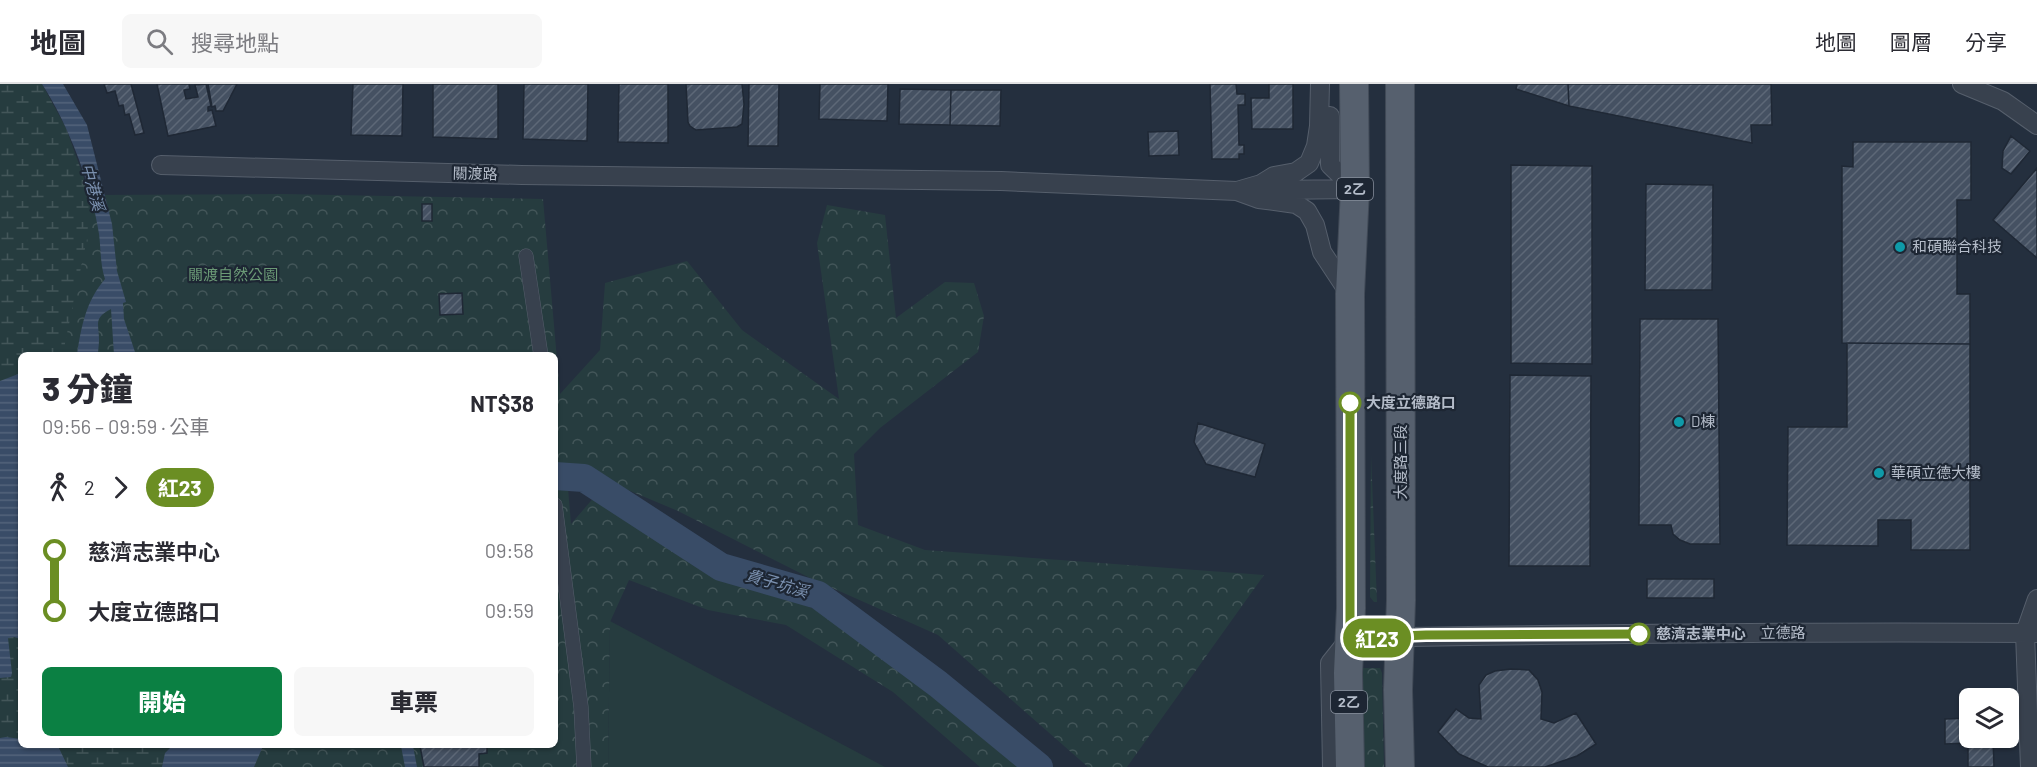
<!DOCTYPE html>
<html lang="zh-TW">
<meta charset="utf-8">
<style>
:root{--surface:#fff;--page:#f7f7f7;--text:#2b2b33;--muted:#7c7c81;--line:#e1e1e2;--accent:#0b8043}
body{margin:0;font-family:Barlow,"Noto Sans TC",sans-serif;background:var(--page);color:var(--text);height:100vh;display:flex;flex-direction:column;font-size:22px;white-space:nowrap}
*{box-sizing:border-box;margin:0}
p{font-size:20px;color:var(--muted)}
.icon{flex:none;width:33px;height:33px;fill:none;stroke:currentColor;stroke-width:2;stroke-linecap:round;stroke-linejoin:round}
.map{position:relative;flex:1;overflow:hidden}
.details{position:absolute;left:18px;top:268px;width:540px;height:396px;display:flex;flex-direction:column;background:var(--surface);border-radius:9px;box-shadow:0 2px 4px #0004}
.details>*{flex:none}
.badge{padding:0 12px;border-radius:20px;font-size:21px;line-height:39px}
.fabs{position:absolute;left:1959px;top:604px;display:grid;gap:12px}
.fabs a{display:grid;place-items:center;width:60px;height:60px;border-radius:9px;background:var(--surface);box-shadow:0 2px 4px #0004;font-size:30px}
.map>.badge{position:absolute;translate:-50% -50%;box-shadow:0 0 0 3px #fff}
.legs{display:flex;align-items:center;gap:9px;height:66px;padding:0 24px;font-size:20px}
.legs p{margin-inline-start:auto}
.overview{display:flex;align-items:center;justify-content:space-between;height:102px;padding:0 24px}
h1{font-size:33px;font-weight:800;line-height:45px}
.primary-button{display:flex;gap:12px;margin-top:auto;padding:12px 24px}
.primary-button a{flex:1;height:69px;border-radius:9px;background:var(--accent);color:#fff;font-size:24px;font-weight:800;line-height:69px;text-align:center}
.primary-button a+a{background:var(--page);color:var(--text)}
ul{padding:0 24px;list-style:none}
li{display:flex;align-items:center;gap:21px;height:60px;font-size:22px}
li i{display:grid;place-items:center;width:9px;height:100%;margin:0 8px;background:currentColor}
li i::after{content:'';width:15px;height:15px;margin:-8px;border:4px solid;border-radius:50%;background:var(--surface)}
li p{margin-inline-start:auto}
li:first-child i{background:linear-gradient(#0000 50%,currentColor 0)}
li:last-child i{background:linear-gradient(currentColor 50%,#0000 0)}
header{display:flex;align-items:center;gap:36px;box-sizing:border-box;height:84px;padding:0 30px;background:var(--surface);border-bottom:2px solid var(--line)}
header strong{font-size:28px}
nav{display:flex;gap:33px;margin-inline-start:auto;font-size:21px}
.search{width:420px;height:54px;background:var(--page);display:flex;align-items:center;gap:15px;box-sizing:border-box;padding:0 21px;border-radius:9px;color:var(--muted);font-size:22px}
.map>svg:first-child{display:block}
</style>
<header>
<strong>地圖</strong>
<div class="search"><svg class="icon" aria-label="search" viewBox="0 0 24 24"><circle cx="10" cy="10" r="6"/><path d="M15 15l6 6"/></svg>搜尋地點</div>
<nav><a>地圖</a><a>圖層</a><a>分享</a></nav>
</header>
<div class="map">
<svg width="2037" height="683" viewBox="0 0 2037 683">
<defs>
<pattern id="forest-crowns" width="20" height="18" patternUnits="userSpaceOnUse" patternTransform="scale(1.5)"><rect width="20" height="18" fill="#263c3f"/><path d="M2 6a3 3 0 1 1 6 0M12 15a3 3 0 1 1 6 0" fill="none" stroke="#435659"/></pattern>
<pattern id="wetland-marsh" width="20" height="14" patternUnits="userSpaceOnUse" patternTransform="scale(1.5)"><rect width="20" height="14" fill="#263c3f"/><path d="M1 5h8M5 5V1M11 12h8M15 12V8" fill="none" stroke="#435659"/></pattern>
<pattern id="water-rules" width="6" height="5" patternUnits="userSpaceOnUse" patternTransform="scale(1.5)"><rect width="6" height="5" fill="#394c67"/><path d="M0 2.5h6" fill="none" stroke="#53647b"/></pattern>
<pattern id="building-hatch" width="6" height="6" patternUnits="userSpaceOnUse" patternTransform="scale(1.5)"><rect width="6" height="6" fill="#455162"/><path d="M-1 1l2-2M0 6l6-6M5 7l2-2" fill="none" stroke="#5d6877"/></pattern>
</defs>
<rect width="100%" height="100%" fill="#242f3e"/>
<path fill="#263c3f" d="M610,537L885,683H608Z"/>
<path fill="url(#forest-crowns)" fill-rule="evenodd" d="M0,0H42L90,111L282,110L543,115L560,310L600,266L605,199L687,177L742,246L839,315L817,159L827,121L885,131L896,234L945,198L974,199L984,232L978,268L880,344L854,370L858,441L925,466L1264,491L1127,683H1088L938,551L810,494L678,427L566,380L571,440L596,411L731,492L819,527L938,607L1021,683H980L893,608L786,541L708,526L629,496L610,538L608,683H0ZM21,272H555V662H21Z
M1371,371L1377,518H1374L1370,513Z
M1363,584H1380L1382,589L1384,683H1363L1361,590Z"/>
<path fill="url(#wetland-marsh)" d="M0,0H42L66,44L90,111L87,155L65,259L64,271L21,272V662H172L165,669L162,683H0Z"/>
<path fill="url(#water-rules)" d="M42,0H63L87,41L112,140L117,187L126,218L123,219L124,235L136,271H114L111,225C93,234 99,240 99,256C99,261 98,266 98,271H77C81,243 86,217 105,195C100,180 101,165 99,150C92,102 68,40 42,0Z
M21,289V555L14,553L8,554L12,589L11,593L0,594V297Z
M6,653L21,655V662H58L68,683H0V654Z
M172,662H263L254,683H162L165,669Z
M401,662H413L417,683H405Z"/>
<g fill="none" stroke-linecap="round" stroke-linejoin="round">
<path stroke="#394c67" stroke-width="28" d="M555,392L584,394L721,483L818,511L938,600L1039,683"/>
</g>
<path fill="url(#building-hatch)" stroke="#1f2835" stroke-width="1.5" d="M104,0H131L144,49L135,51L129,30L125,31L123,21L119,22L115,7L107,9Z
M157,0H189L190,5L184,6L186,15L198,13L195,1L206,0L211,22L208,23V27L212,26L216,42L168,52Z
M208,0H237L223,27H216L215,22L212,23Z
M353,0H403L402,52L351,51Z
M433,0H498V55L433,53Z
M524,0H588L587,57L523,55Z
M619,0H668V59L618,58Z
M686,0H742L744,20L742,40L737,43L696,46L690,42L688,38Z
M749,0H779L778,62H748Z
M820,0H888L887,37L819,35Z
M1210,0H1236L1237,10H1245V21H1238L1239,61H1244V70H1239V75H1212Z
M1269,0H1293V45H1252L1251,14H1269Z
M1517,0H1568L1569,22L1516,5Z
M1568,0H1771L1772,41H1751L1752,59L1569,22Z
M900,5L951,6L950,41L899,40Z
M951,6H1001L1000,42L950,41Z
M1178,47L1179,71L1149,72L1148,48Z
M2011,52L2030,67L2011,90L2002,84L2003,67Z
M1853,58H1971V116H1957V210H1970V260L1842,259V82L1853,83Z
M1511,81L1592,82V280L1511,279Z
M2037,84V174L1993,136Z
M1646,100L1713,101L1712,206H1645Z
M422,120H432V137H422Z
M462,209L463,230L440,231L439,210Z
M1640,235H1718L1720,460H1690L1680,456L1673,450L1671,441H1639Z
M1847,259L1970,260V466H1911V436H1878V462L1787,461L1788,343H1847Z
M1510,291L1591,292L1590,482H1509Z
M1198,339L1265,360L1255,393L1206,380L1194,358Z
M1647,495H1714V514H1647Z
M1511,585L1529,586L1538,596L1542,608L1541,635L1554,639L1576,629L1596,660L1577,672L1545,683H1488L1459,670L1438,648L1456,625L1469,634L1481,635L1479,601L1486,591L1495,587Z
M1970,634V654H1993L1994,683H1968V659L1945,660V635Z
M420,662H487V669L479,670V683H424Z"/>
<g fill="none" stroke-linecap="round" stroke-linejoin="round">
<defs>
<path id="pedestrian" d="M526,172L541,272
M555,421L581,623L584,683"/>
<path id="minor" d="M1962,0L2003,17L2037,41
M1330,32V81L1355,105
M161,81L522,91L1001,97L1237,107L1259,115L1296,120L1307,127L1315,141L1322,168L1349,209
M1263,101L1273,106L1355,105
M1237,107L1261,100L1274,92L1296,88L1309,79L1316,62L1319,42L1320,0
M1332,683L1330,579L1350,554C1579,550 1808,547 2037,549
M2030,683L2025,549L2037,515"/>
<path id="primary" d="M1350,683L1348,589L1351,524L1350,210L1355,105L1354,0
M1400,683L1398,606L1401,516L1400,0"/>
</defs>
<use href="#pedestrian" stroke="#565f6c" stroke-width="15"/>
<use href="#minor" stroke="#565f6c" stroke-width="20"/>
<use href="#primary" stroke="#414a57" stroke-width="30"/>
<use href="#pedestrian" stroke="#38414e" stroke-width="14"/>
<use href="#minor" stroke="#38414e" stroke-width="18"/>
<use href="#primary" stroke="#56606e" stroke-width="28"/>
</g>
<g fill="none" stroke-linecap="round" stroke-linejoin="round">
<defs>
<path id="line-1" d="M1350,319V554L1426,551L1639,550"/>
</defs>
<use href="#line-1" stroke="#fff" stroke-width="14"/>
<use href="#line-1" stroke="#6b8e23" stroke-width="9"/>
</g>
<g fill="#0f9aa8" stroke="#1d2633" stroke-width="2">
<circle cx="1900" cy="163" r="6"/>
<circle cx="1679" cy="338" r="6"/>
<circle cx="1879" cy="389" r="6"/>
</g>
<g fill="#fff" stroke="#6b8e23" stroke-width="3">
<circle cx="1350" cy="319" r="10"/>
<circle cx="1639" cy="550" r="10"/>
</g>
<g text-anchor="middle" stroke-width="4.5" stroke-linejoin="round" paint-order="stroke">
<g fill="#1d2633" stroke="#878f9c" stroke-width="1.5">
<rect x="1337" y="94" width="36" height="22" rx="4.5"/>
<rect x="1331" y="607" width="36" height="22" rx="4.5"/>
</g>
<g font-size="14" font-weight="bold" fill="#b4bcc9">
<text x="1355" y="110">2乙</text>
<text x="1349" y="623">2乙</text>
</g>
<g font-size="15" fill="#b4bcc9" stroke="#1d2633">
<text transform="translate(475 90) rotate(1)" y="5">關渡路</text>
<text transform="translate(1401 378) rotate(-90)" y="5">大度路三段</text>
<text x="1783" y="554">立德路</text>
</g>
<g font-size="15" fill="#b4bcc9" stroke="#1d2633" text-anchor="start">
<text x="1912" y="168">和碩聯合科技</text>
<text x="1691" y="343">D棟</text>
<text x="1891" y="394">華碩立德大樓</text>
</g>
<g font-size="15" fill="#6b9a76" stroke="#1d2633">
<text x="233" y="196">關渡自然公園</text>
</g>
<g font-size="15" font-weight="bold" fill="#b4bcc9" stroke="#1d2633" text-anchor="start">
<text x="1366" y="324">大度立德路口</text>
<text x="1656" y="555">慈濟志業中心</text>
</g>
<g font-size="16" font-style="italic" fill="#7c92b1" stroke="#1d2633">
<text transform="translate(93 103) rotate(75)" y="6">中港溪</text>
<text transform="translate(777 499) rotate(16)" y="6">貴子坑溪</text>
</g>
</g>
</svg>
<div class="fabs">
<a><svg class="icon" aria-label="layers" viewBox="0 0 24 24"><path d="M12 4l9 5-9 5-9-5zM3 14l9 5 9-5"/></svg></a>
</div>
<b class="badge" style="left:1377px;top:554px;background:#6b8e23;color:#fff">紅23</b>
<section class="details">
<div class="overview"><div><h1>3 分鐘</h1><p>09:56 – 09:59 · 公車</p></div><b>NT$38</b></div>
<div class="legs"><svg class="icon" aria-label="walk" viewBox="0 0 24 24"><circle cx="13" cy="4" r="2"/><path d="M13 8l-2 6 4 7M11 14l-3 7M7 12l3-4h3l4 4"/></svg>2<svg class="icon" aria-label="forward" viewBox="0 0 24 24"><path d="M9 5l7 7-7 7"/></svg><b class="badge" style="background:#6b8e23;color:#fff">紅23</b></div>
<ul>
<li><i style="color:#6b8e23"></i><b>慈濟志業中心</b><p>09:58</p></li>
<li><i style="color:#6b8e23"></i><b>大度立德路口</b><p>09:59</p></li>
</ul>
<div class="primary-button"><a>開始</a><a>車票</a></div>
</section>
</div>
